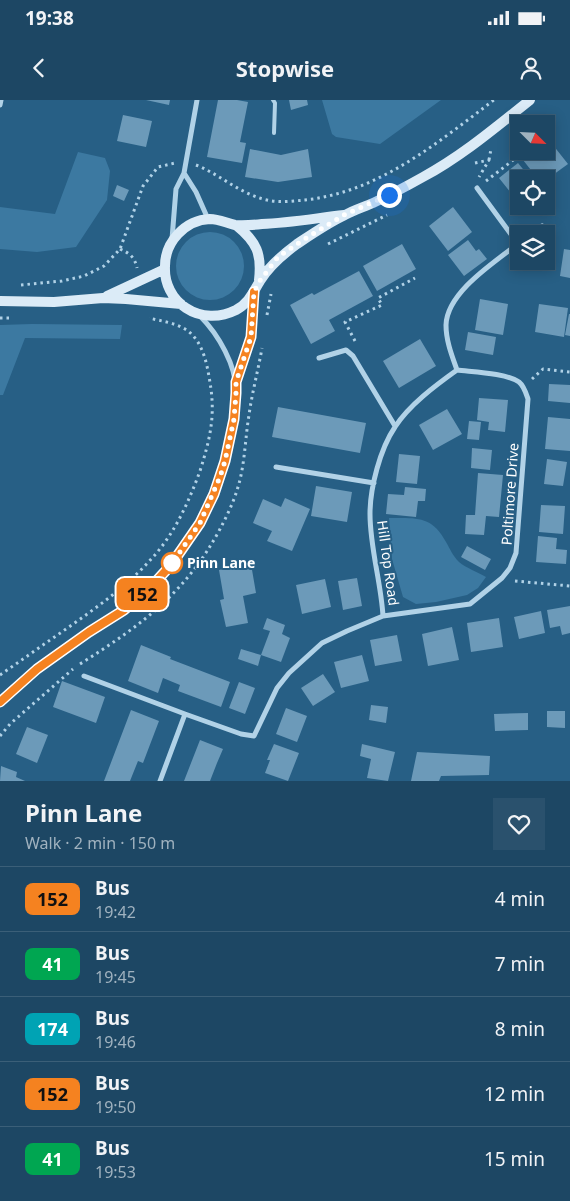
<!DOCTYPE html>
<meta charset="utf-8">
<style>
:root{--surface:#1d4764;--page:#2a516d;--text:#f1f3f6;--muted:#a0b2bf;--line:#3b5f78}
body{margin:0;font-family:"Noto Sans",sans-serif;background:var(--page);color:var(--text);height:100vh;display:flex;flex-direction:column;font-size:19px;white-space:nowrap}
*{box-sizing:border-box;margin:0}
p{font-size:16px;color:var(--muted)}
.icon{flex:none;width:28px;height:28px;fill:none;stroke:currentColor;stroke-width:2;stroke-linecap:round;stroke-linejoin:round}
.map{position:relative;height:681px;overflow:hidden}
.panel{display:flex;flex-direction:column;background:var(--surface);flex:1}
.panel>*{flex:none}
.badge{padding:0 10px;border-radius:8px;font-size:18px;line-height:32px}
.needle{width:32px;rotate:114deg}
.fabs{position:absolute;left:510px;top:15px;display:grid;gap:10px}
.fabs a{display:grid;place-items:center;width:45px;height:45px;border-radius:0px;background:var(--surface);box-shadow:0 2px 12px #0003,0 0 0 1px var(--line);font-size:25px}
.you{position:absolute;width:25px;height:25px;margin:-12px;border:4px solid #fff;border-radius:50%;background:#1a73e8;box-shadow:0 0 0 8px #1a73e833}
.map>.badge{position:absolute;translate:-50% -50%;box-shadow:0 0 0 2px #fff}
.round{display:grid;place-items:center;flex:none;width:52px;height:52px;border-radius:0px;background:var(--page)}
.head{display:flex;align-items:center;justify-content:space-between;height:85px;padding:0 25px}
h1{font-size:24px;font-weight:700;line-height:38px}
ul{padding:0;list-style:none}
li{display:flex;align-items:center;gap:15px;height:65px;padding:0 25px;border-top:1px solid var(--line)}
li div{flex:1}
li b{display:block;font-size:19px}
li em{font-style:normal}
li .badge{min-width:55px;font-weight:700;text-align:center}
.status{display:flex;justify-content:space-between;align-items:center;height:35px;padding:0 25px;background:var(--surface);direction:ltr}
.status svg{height:14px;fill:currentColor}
header{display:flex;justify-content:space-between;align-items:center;height:65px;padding:0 25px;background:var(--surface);font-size:22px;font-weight:700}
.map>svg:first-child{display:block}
</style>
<div class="status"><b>19:38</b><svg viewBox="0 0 49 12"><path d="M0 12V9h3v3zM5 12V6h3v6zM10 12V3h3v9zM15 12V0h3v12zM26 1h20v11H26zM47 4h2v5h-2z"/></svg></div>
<header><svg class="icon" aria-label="back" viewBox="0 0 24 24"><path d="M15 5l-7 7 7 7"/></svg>Stopwise<svg class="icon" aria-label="person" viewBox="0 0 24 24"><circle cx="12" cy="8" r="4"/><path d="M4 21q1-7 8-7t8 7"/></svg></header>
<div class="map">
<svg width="570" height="681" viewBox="0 0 570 681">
<rect width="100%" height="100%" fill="#275f85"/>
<path fill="#3c79a1" d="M322,0H441L380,44L336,37L332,34Z
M78,52L105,58L110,71L107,100L76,147L37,152L0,149V107L55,114Z
M176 166a34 34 0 1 1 68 0a34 34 0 1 1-68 0Z
M32,224L122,225L120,239L25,238L3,295H0V225Z
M389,418C415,418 432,415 446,442C450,449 453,456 459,462C466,468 478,472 486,477L478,488L467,495L436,502L416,504L403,497L392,459Z"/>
<path fill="#6c9ab9" d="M146,0H170L169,5Z
M218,0H237L248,2L240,42L246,43L242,63L207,57Z
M289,0H307L308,5L291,10Z
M123,15L152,21L146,47L117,41Z
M549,40L568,64L546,80V79H538L523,60L534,51H546V42Z
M250,49L281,55L308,49L312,77L278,82L245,77Z
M518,63L531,79H519V103L499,78Z
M117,85L129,90L124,101L113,96Z
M453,107L472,132L448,151L429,126Z
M468,140L476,151L479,149L487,159L464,176L448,155Z
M402,144L416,169L377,191L363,166Z
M564,149L570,150V178L560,176Z
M359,171L373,196L329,220L335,231L311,244L290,205L312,193L314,195Z
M480,199L508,204L503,235L475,230Z
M539,204L568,208L564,237L535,232Z
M569,214H570V236L565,235Z
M468,232L496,237L493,255L465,250Z
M420,239L436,266L399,288L383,261Z
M549,284L570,285V303L548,301Z
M479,298L508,300L505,332L488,330L489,322L477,320Z
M278,307L366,323L360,353L272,337Z
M447,309L462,334L433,350L419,325Z
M548,317L570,319V351L545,349Z
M469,321L481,322L479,340L467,339Z
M472,348L492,350L490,370L471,368Z
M399,354L420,356L417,384L396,382Z
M547,359L567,362L563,386L544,384Z
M478,373L503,375L499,417L486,416L484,435L465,434L466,415H475Z
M316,386L352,392L347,422L311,416Z
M405,387L426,389L425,401H418L416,417L386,414L388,394L404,395Z
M285,398L310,409L292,451L267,441L272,431L253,423L263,399L281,407Z
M541,405L565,406L563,434L539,432Z
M538,436L557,438L556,449L567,450L566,464L536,462Z
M467,446L491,459L485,470L461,457Z
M251,464L256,493L243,496L248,523L226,527L220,500L224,499L219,470Z
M357,478L362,506L343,510L338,481Z
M325,479L331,507L302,514L296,485Z
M570,506V533L562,535L560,526L550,528L547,510Z
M541,511L545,533L519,539L514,517Z
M267,518L285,525L282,534L290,538L281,562L261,555L270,531L263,529Z
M499,518L503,547L471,552L467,523Z
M452,527L459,560L428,566L422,534Z
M397,535L402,561L375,566L370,540Z
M141,545L171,557L170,559L230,582L221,607L178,591L180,585L163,578L158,593L128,581Z
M241,549L261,555L258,566L238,559Z
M362,555L369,581L341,588L334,562Z
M323,574L335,592L313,606L301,588Z
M62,581L105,597L96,623L53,607Z
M239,582L255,588L245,614L229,608Z
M371,605L388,607L386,623L369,620Z
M286,608L307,616L297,642L276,634Z
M131,610L159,621L143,663L138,661L130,681H104Z
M547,611H565V628L547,627Z
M528,613V630L495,631L494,614Z
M27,627L48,635L37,663L16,654Z
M200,640L223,649L217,663L210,681H184Z
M274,644L299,653L288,681L265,673L270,660H267Z
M362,644L395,652L388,681L367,678L371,659L360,656Z
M417,652L490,656L489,675L441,676L439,681H411Z
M1,666L17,672L16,677L25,681H0Z"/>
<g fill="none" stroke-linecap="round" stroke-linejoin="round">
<path stroke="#b1d2e7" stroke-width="3" stroke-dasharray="2.5 4" stroke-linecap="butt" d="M489,60L491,49
M475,63L489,60L479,77
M196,65C221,75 240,94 267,100C279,103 293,101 305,100C379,92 437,43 494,0
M486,81L525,51
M328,144L387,115
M120,149C130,153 135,158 137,168
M21,185L62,181L84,176L104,166L120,149L143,86L158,67L175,63
M267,215L271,194
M0,218H10
M355,241L345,222L382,205L378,198L415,178
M532,279L543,269L570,272
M515,481L570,486
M80,564C140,526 186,493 220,429C227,416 234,401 238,387C245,364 245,339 249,315C252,293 258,271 262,248
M0,575C19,562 37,549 56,536C90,512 125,489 153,457C175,433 189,401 200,371C209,342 215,320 211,289C208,270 205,244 188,231C177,223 161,221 149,218
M0,636L10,624L73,569"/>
<path stroke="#b1d2e7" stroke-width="4" d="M273,0L275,3L274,33"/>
<path stroke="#b1d2e7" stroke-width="5" d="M0,5L1,0
M184,73L196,92L208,119
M477,88L518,144
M531,134L542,126
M172,139L176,89L184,73L197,0
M319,258L346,250L353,256L395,326
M457,270C452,256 446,241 446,225C447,192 495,162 519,143
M236,282L251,237L255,193
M276,367L374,383
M84,576L185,614
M0,602C27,575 58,552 89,531C101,524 114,518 125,510C182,466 217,404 231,334C233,321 236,307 236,293C237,266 218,234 200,216
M160,681L185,614L241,634L254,636L277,588L289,573L322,543L347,531L383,516L470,504L502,478L510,468L516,453L528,299C526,293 524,286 519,282C506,273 473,272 457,270C436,285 409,305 395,327C380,349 370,388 370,414C370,448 381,482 383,516"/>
<path stroke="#dbebf7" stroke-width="10" d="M344,115C317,118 289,123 262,124C253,125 243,126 235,125C226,123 219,119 210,119C185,120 165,142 165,166C164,183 172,199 186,208C201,218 220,218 236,210C249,203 253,192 260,181C269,166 282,155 297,144C312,134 328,123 345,115C354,110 364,107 373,103C390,95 407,86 423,77C462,56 496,27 530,0
M236,125C257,142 262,154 259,180
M107,196L165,169
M0,201L54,202L103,198L126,199L181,204"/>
</g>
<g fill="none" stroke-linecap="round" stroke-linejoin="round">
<defs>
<path id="line" d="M0,602L37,569L89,532L124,510L150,488L171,465L200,423L214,394L225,361L234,319L236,293V282L251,237L254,192"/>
</defs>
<use href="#line" stroke="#fff" stroke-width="11"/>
<use href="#line" stroke="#f58220" stroke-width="8"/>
<path stroke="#fff" stroke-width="5" stroke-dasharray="0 9" d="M172,463L171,465L200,423L220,377L225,361L234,319L236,293V282L251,237L254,192L259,182L278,157L303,140L344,115L389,95"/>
</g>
<circle fill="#fff" stroke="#f58220" stroke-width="2.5" cx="172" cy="463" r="10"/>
<g text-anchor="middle" stroke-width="4" stroke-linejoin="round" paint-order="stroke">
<g font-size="14" fill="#fff" stroke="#275f85">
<text transform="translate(510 394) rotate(-86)" y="5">Poltimore Drive</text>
<text transform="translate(388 463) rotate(82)" y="5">Hill Top Road</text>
</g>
<g font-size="14" font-weight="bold" fill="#fff" stroke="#275f85" text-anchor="start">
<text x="187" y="468">Pinn Lane</text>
</g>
</g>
</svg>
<div class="fabs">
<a><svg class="needle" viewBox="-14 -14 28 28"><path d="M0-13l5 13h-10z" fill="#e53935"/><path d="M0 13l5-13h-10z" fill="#a0b2bf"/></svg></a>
<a><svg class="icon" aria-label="locate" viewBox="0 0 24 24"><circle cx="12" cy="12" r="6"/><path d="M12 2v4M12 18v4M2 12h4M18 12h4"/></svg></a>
<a><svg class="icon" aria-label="layers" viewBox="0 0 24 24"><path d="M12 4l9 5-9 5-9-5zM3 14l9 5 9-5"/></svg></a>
</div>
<div class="you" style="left:389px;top:95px"></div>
<b class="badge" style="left:142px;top:494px;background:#f58220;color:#111">152</b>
</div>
<section class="panel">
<div class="head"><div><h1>Pinn Lane</h1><p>Walk · 2 min · 150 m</p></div><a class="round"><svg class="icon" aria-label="heart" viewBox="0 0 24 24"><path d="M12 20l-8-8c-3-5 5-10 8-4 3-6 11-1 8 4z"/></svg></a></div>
<ul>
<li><span class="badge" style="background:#f58220;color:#111">152</span><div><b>Bus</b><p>19:42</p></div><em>4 min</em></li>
<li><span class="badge" style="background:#00a651;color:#fff">41</span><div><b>Bus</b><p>19:45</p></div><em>7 min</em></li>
<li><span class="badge" style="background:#00a3b4;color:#fff">174</span><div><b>Bus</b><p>19:46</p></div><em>8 min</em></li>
<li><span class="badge" style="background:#f58220;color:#111">152</span><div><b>Bus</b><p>19:50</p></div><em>12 min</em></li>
<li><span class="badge" style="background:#00a651;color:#fff">41</span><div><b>Bus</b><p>19:53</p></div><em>15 min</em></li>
</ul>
</section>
